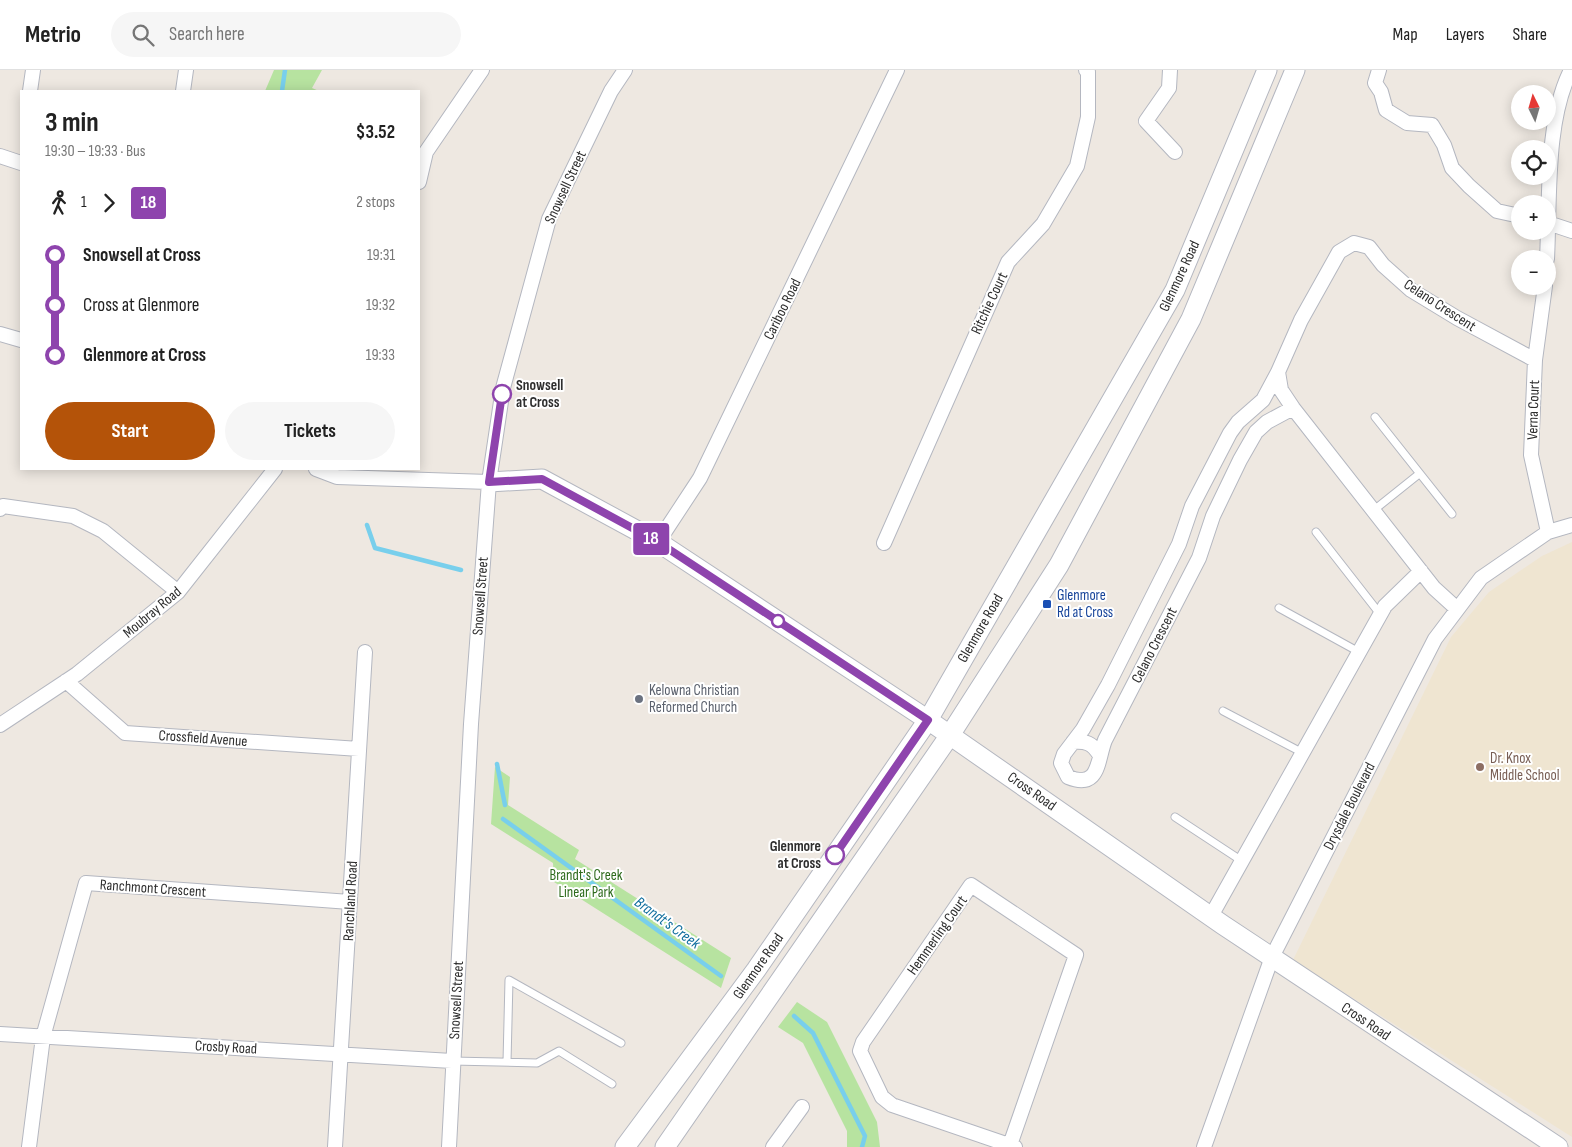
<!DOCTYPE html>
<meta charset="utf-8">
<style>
:root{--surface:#fff;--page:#f6f6f6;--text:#222;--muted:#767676;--line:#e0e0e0;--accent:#b45309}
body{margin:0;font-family:"Sofia Sans Condensed",sans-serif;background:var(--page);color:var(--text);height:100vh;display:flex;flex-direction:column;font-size:19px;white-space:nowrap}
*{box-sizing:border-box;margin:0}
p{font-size:16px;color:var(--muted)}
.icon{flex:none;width:28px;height:28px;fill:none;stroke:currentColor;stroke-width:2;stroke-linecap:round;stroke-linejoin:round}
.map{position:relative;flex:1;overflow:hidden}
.details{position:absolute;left:20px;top:20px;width:400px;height:380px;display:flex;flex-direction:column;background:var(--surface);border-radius:0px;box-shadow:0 2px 12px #0003}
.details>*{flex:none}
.badge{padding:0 10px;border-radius:4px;font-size:18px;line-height:32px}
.needle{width:32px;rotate:355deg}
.tools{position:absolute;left:1511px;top:15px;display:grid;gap:10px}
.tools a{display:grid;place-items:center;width:45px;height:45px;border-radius:50%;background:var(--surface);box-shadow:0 2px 12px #0003;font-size:25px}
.map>.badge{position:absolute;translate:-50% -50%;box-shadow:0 0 0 2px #fff}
.legs{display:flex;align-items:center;gap:8px;height:55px;padding:0 25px;font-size:16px}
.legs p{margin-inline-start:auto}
.head{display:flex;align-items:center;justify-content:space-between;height:85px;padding:0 25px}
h1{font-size:28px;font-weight:700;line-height:38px}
.button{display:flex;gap:10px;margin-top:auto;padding:10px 25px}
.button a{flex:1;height:58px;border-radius:30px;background:var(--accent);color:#fff;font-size:20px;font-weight:700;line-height:58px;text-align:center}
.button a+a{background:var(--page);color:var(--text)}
ul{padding:0 25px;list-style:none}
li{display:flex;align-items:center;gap:18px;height:50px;font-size:19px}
li i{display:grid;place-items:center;width:8px;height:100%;margin:0 6px;background:currentColor}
li i::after{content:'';width:12px;height:12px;margin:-6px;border:4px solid;border-radius:50%;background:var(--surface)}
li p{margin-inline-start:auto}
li:first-child i{background:linear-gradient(#0000 50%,currentColor 0)}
li:last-child i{background:linear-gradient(currentColor 50%,#0000 0)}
header{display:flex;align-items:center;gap:30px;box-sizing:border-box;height:70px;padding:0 25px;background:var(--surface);border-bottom:1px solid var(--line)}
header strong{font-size:24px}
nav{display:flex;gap:28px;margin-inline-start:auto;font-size:18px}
.search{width:350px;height:45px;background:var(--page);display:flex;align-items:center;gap:12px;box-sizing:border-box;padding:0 18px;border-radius:28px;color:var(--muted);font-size:19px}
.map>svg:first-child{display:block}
</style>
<header>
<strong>Metrio</strong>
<div class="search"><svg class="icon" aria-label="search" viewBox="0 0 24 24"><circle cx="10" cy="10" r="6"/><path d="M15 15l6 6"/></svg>Search here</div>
<nav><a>Map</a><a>Layers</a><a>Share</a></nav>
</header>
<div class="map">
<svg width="1572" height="1077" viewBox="0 0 1572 1077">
<rect width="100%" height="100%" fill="#eee8e1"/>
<path fill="#efe5d1" d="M1572,472V1067L1293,890L1451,567L1489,522L1542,486Z"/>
<path fill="#b7e3a0" d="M274,0H322L312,18L319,21H265Z
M495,697L510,707L508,735L579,780L575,789L731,888L721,918L554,812L553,793L491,754Z
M797,932L827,952L877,1052L880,1077H847V1061L803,973L778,957Z"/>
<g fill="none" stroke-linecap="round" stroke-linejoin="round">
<path stroke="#78cfec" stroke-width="4.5" d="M282,21L285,0
M367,455L375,478L461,500
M497,694L505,735
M503,749L721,906
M794,946L813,963L865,1066L862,1077"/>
<defs>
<path id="lane" d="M1375,347L1452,444
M1374,440L1419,404
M1316,462L1380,544
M1279,538L1359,582
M1223,641L1303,683
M1175,747L1242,791
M452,991L537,993L559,981L612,1014
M507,992L509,910L621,973"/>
<path id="street" d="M1170,0L1169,18L1146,51L1175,82
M1379,0L1375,13L1381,22L1386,40L1407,53L1432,55L1444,75L1452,98L1469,116L1497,141L1520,146
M30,21L33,0
M183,21L186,0
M0,86L21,93
M419,112L426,82L482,0
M1548,153L1572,161
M1547,189C1550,131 1545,51 1571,0
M1545,216L1535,290L1531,385L1548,462
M0,264L21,270
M1278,302L1263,330L1238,352L1230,363L1192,436L1179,474L1108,615L1083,659L1064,684L1061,693L1068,707C1100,720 1097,690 1105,670L1199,488L1213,446L1240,390L1256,362L1267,352L1293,338
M316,399L337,407L489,412
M0,439L3,436L73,446L103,461L178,522
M658,472L700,408L897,0
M884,473L1008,192L1043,154L1077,96L1088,47V2L1086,0
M1456,538L1434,518L1293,338L1281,320L1278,302L1301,250L1339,182L1354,173L1369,177L1383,195L1411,220L1457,248L1535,290
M66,611L125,663L359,679
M0,655L77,604L178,522L275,399
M1073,672C1086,671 1092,673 1099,684
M1211,846L1385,536L1421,501
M0,964L452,991
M1010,1075L1076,885L971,815L863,972L860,981L882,1027L892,1035L1015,1077
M29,1077L43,967L86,813L350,832
M335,1077L365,582
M449,1077L471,654L489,412L503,318L549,149L611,21L625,0
M773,1077L802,1037
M1204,1077L1272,887L1435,569L1481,508L1548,462L1572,455"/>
<path id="secondary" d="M489,412L542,409L658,472L928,650L1223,855L1558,1077
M625,1077L756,900L928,650L1175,220L1267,0
M665,1077L950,665L1059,495L1191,249L1295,0"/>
</defs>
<use href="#lane" stroke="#b4b7c0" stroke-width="9"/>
<use href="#street" stroke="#b4b7c0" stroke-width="16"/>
<use href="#secondary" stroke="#b4b7c0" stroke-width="21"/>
<use href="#lane" stroke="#fff" stroke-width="7"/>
<use href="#street" stroke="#fff" stroke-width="14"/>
<use href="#secondary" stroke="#fff" stroke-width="19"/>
</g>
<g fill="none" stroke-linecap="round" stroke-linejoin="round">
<defs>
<path id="line-1" d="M502,324L489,412L542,409L658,472L928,650L835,785"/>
</defs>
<use href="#line-1" stroke="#fff" stroke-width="11"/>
<use href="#line-1" stroke="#8e44ad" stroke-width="8"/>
</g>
<g fill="#fff" stroke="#8e44ad" stroke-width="2.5">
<circle cx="502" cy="324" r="9"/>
<circle cx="778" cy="551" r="6"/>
<circle cx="835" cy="785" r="9"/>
</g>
<rect fill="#1a4fb4" stroke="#fff" stroke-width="2" x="1042" y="529" width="10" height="10" rx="2.5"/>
<circle fill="#6b7280" stroke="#fff" stroke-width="2" cx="639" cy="629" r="5"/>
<circle fill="#8d6e63" stroke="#fff" stroke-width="2" cx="1480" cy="697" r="5"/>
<g text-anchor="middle" stroke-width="4" stroke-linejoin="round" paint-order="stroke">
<g font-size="15" fill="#2e2e2e" stroke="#fff">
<text transform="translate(565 117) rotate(-65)" y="5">Snowsell Street</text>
<text transform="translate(1179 206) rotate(-65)" y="5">Glenmore Road</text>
<text transform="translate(989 233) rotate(-65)" y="5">Ritchie Court</text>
<text transform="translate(1440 235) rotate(33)" y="5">Celano Crescent</text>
<text transform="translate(782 239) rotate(-64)" y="5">Cariboo Road</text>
<text transform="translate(1533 340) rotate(-88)" y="5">Verna Court</text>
<text transform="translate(480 526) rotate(-86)" y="5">Snowsell Street</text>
<text transform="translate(152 542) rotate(-40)" y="5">Moubray Road</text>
<text transform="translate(980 558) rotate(-60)" y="5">Glenmore Road</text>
<text transform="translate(1154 575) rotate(-63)" y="5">Celano Crescent</text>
<text transform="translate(203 668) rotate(4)" y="5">Crossfield Avenue</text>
<text transform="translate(1032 721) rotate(35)" y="5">Cross Road</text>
<text transform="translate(1349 736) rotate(-63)" y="5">Drysdale Boulevard</text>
<text transform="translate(153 818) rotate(4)" y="5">Ranchmont Crescent</text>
<text transform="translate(350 831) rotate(-87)" y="5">Ranchland Road</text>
<text transform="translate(937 865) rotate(-55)" y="5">Hemmerling Court</text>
<text transform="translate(758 896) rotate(-55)" y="5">Glenmore Road</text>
<text transform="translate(456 930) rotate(-87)" y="5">Snowsell Street</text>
<text transform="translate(1366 951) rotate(34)" y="5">Cross Road</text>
<text transform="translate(226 977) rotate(3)" y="5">Crosby Road</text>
</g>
<g font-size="15" font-weight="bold" fill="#2e2e2e" stroke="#fff" text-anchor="start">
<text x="516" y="320">Snowsell<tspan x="516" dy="17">at Cross</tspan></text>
<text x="821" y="781" text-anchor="end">Glenmore<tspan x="821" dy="17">at Cross</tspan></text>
</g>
<g font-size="15" fill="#164399" stroke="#fff" text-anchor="start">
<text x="1057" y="530">Glenmore<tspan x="1057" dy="17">Rd at Cross</tspan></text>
</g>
<g font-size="15" fill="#5b616d" stroke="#fff" text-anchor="start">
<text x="649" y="625">Kelowna Christian<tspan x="649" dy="17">Reformed Church</tspan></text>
</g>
<g font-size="15" fill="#785e54" stroke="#fff" text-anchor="start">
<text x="1490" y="693">Dr. Knox<tspan x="1490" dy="17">Middle School</tspan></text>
</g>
<g font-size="15" fill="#2e6b1d" stroke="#fff">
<text x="586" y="810">Brandt's Creek<tspan x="586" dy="17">Linear Park</tspan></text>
</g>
<g font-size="16" font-style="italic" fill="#116f9e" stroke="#fff">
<text transform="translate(668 852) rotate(36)" y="6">Brandt's Creek</text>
</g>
</g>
</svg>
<div class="tools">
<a><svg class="needle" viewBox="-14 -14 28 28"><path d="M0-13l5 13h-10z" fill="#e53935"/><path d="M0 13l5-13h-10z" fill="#767676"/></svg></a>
<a><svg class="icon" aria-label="locate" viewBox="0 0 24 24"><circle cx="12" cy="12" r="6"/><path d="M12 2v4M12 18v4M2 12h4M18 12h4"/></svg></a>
<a>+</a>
<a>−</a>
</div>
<b class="badge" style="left:651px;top:469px;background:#8e44ad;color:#fff">18</b>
<section class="details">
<div class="head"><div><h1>3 min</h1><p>19:30 – 19:33 · Bus</p></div><b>$3.52</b></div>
<div class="legs"><svg class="icon" aria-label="walk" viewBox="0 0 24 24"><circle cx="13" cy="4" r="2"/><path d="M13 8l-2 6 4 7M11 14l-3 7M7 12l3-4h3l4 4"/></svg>1<svg class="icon" aria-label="forward" viewBox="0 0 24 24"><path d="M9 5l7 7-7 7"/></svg><b class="badge" style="background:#8e44ad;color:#fff">18</b><p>2 stops</p></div>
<ul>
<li><i style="color:#8e44ad"></i><b>Snowsell at Cross</b><p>19:31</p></li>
<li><i style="color:#8e44ad"></i><span>Cross at Glenmore</span><p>19:32</p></li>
<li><i style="color:#8e44ad"></i><b>Glenmore at Cross</b><p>19:33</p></li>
</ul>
<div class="button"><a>Start</a><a>Tickets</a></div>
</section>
</div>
